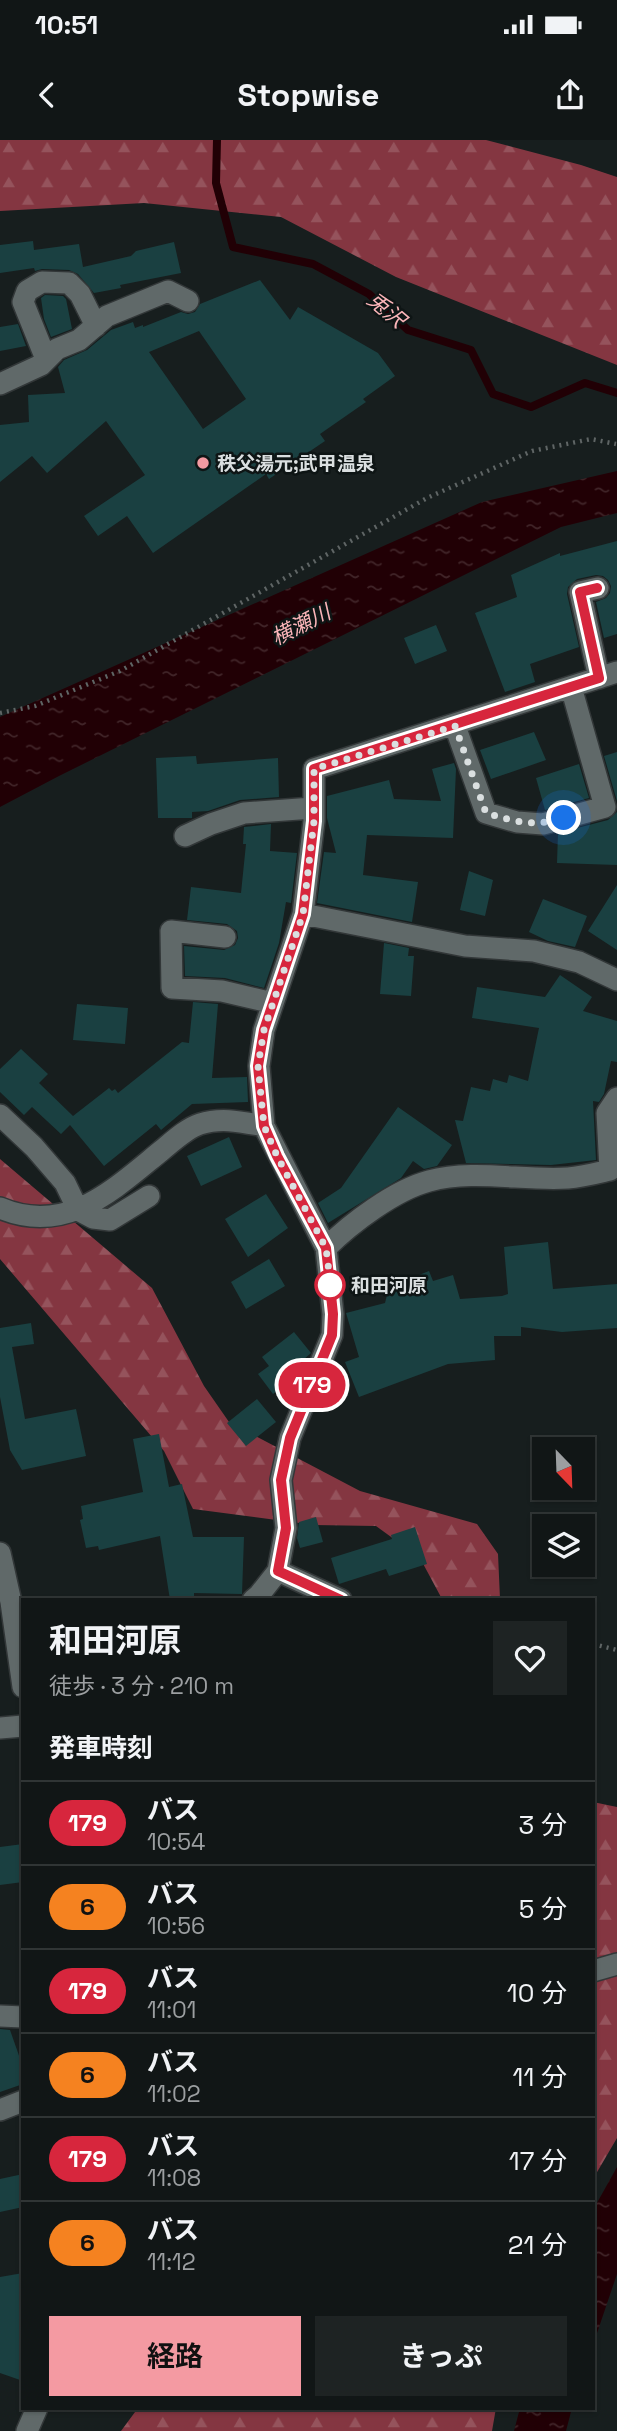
<!DOCTYPE html>
<html lang="ja">
<meta charset="utf-8">
<style>
:root{--surface:#111616;--page:#1e2323;--text:#f1f3f6;--muted:#9c9fa1;--line:#303535;--accent:#f49aa2}
body{margin:0;font-family:"Space Grotesk","Noto Sans JP",sans-serif;background:var(--page);color:var(--text);height:100vh;display:flex;flex-direction:column;font-size:26px;white-space:nowrap}
*{box-sizing:border-box;margin:0}
p{font-size:23px;color:var(--muted)}
.icon{flex:none;width:38px;height:38px;fill:none;stroke:currentColor;stroke-width:2;stroke-linecap:round;stroke-linejoin:round}
.map{position:relative;flex:1;overflow:hidden}
.details{position:absolute;left:21px;top:1458px;width:574px;height:812px;display:flex;flex-direction:column;background:var(--surface);border-radius:0px;box-shadow:0 2px 5px #0004,0 0 0 2px var(--line)}
.details>*{flex:none}
.badge{padding:0 14px;border-radius:23px;font-size:24px;line-height:46px}
.needle{width:46px;rotate:157deg}
.tools{position:absolute;left:532px;top:1297px;display:grid;gap:14px}
.tools a{display:grid;place-items:center;width:63px;height:63px;border-radius:0px;background:var(--surface);box-shadow:0 2px 5px #0004,0 0 0 2px var(--line);font-size:35px}
.you{position:absolute;width:35px;height:35px;margin:-18px;border:5px solid #fff;border-radius:50%;background:#1a73e8;box-shadow:0 0 0 10px #1a73e833}
.map>.badge{position:absolute;translate:-50% -50%;box-shadow:0 0 0 4px #fff}
h2{padding:0 28px;font-size:26px;line-height:63px}
.round{display:grid;place-items:center;flex:none;width:74px;height:74px;border-radius:0px;background:var(--page)}
.overview{display:flex;align-items:center;justify-content:space-between;height:119px;padding:0 28px}
h1{font-size:33px;font-weight:700;line-height:52px}
.cta{display:flex;gap:14px;margin-top:auto;padding:14px 28px}
.cta a{flex:1;height:80px;border-radius:0px;background:var(--accent);color:#111;font-size:28px;font-weight:700;line-height:80px;text-align:center}
.cta a+a{background:var(--page);color:var(--text)}
ul{padding:0;list-style:none}
li{display:flex;align-items:center;gap:21px;height:84px;padding:0 28px;border-top:2px solid var(--line)}
li div{flex:1}
li b{display:block;font-size:26px}
li em{font-style:normal}
li .badge{min-width:77px;font-weight:700;text-align:center}
.status{display:flex;justify-content:space-between;align-items:center;height:49px;padding:0 35px;background:var(--surface);direction:ltr}
.status svg{height:19px;fill:currentColor}
header{display:flex;justify-content:space-between;align-items:center;height:91px;padding:0 28px;background:var(--surface);font-size:32px;font-weight:700}
.map>svg:first-child{display:block}
</style>
<div class="status"><b>10:51</b><svg viewBox="0 0 49 12"><path d="M0 12V9h3v3zM5 12V6h3v6zM10 12V3h3v9zM15 12V0h3v12zM26 1h20v11H26zM47 4h2v5h-2z"/></svg></div>
<header><svg class="icon" aria-label="back" viewBox="0 0 24 24"><path d="M15 5l-7 7 7 7"/></svg>Stopwise<svg class="icon" aria-label="share" viewBox="0 0 24 24"><path d="M12 15V3M7 8l5-5 5 5M5 13v7h14v-7"/></svg></header>
<div class="map">
<svg width="617" height="2291" viewBox="0 0 617 2291">
<defs>
<pattern id="forest-firs" width="22" height="20" patternUnits="userSpaceOnUse" patternTransform="scale(1.75)"><rect width="22" height="20" fill="#843641"/><path d="M5 1l3.5 6h-7zM16 11l3.5 6h-7z" fill="#95535c"/></pattern>
<pattern id="water-ripples" width="26" height="14" patternUnits="userSpaceOnUse" patternTransform="scale(1.75)"><rect width="26" height="14" fill="#210005"/><path d="M2 4q2-2 4 0t4 0M15 11q2-2 4 0t4 0" fill="none" stroke="#412529"/></pattern>
</defs>
<rect width="100%" height="100%" fill="#171e1e"/>
<path fill="url(#forest-firs)" d="M0,0H486L581,25L617,37V225L396,137L281,77L144,63L0,71Z
M0,1019L152,1148L204,1246L229,1282L360,1351L477,1384L498,1414L500,1459H442L420,1418L376,1386L314,1385L193,1369L164,1311L0,1119Z
M593,1662L617,1667V1998L593,2039Z
M138,2268H496L492,2291H121Z"/>
<path fill="url(#water-ripples)" d="M617,331V373L561,387L59,636L0,667V577L482,362Z
M617,2027V2134L593,2205V2070Z
M520,2268H572L566,2291H514Z"/>
<g fill="none" stroke-linecap="round" stroke-linejoin="round">
<path stroke="#210005" stroke-width="8" d="M217,0L216,43L233,107L313,124L369,154L408,190L471,210L493,254L531,267L585,243L617,253"/>
</g>
<path fill="#1a4041" fill-rule="evenodd" d="M33,101L34,110L79,104L83,127L118,119L131,116L136,111L174,102L181,133L120,145L121,148L94,153L78,134L69,130L42,129L35,131L34,128L0,133V105Z
M260,140L290,180L298,167L378,213L395,236L363,259L366,262L320,294L325,301L269,339L266,334L153,413L127,376L98,396L84,376L145,335L106,281L47,333L32,316L0,342V285L29,282L28,255L65,253L58,227L64,220L87,210L111,190L133,182L135,188L143,185V187L181,172L188,174L195,172L200,164ZM199,191L246,259L203,289L149,212Z
M45,155L63,156L66,159L72,189L51,197L44,179L41,158Z
M18,184L26,206L0,211V187Z
M617,401V494L604,498L596,462L606,458L610,453L611,446L608,440L603,436L596,435L577,439L568,447L567,454L579,507L530,524L535,542L505,552L475,473L517,457L511,435L560,413V416Z
M436,485L447,511L415,524L404,498Z
M534,592L546,620L491,639L480,610Z
M617,612V661L604,616Z
M196,616L197,624L278,618L279,657L240,660L208,671L192,672V678H158L156,618Z
M454,623L456,629L453,698L367,695L363,735L418,742L412,782L317,763L324,712L336,713L327,678V656L389,640L394,659L441,661L432,629Z
M579,624L589,658L545,670L536,638Z
M617,672V725L557,723L558,693L608,680Z
M271,684L270,711L297,713L291,763L286,762L279,803L264,848L225,838L185,836L184,806L224,810L235,805L238,798L237,791L227,784L187,780L191,747L241,753L246,704H243L244,687Z
M469,731L493,740L485,776L460,770Z
M617,745V810L588,791Z
M543,759L587,776L575,807L548,801L529,792Z
M384,803L409,808L408,816H414L411,856L380,854Z
M560,835L592,857L583,871L617,881V922L611,921L604,954L599,962L593,961L596,1020L551,1025L466,1023L455,980L463,981L471,947L490,951L493,939L507,943L509,935L528,941L539,888L472,878L477,847L545,857Z
M193,862L218,864L212,938L247,937L248,962L192,964L161,990L156,984L104,1026L70,985L61,994L32,967L24,975L0,952V929L21,909L48,934L39,943L73,976L109,948L112,951L115,949L118,953L182,902L189,903Z
M77,864L128,868L125,904L73,900Z
M398,967L452,1005L437,1026L424,1029L413,1021L401,1038L328,1083L318,1063L341,1048Z
M229,997L242,1027L201,1046L187,1016Z
M266,1054L288,1088L248,1117L225,1079Z
M548,1102L553,1149L617,1144V1188L562,1192L521,1187V1196H494L495,1220L448,1224L359,1257L345,1222L359,1217L346,1173L385,1163L389,1147L429,1131L433,1141L453,1135L460,1159L502,1156L508,1154L504,1107Z
M269,1119L285,1146L246,1169L231,1142Z
M31,1183L34,1204L12,1207L25,1279L76,1269L86,1316L22,1330L10,1310L0,1257V1188Z
M294,1192L311,1213L295,1227L300,1233L273,1254L258,1234L269,1226L262,1217Z
M257,1259L276,1282L246,1306L227,1283Z
M159,1294L169,1347L182,1344L193,1397H244L242,1454L194,1453V1460H170L160,1396L99,1410L98,1406L86,1408L80,1380L83,1379L81,1366L143,1352L133,1299Z
M316,1377L323,1402L300,1408L297,1398L299,1382Z
M415,1387L427,1424L389,1436L386,1429L339,1444L331,1418L392,1399L391,1395Z
M23,1704V1742L0,1745V1707Z
M0,1889L10,1890L23,1927V1944L0,1952Z
M23,2034V2067L0,2072V2039Z
M23,2133V2241L0,2233V2137Z"/>
<g fill="none" stroke-linecap="round" stroke-linejoin="round">
<defs>
<path id="minor" d="M46,219L23,162L27,151L42,142L69,143L80,154L96,186
M0,244L41,225L57,209L79,200L107,176L168,151L188,161
M598,448L580,452L599,538
M455,586L486,673L517,682L543,684L605,667L571,547
M185,696L211,684L244,673L313,668
M303,774L465,806L534,811L579,822L617,840
M225,797L171,791L172,848L222,851L273,863
M0,975L34,1007L65,1043L78,1070L93,1078L110,1080L149,1056
M264,986L259,926L264,890L303,774L314,681V629L617,532
M0,1068C66,1096 113,1050 161,1011C172,1002 187,988 200,984C222,977 242,982 264,986L326,1108L333,1174L332,1195L290,1298L281,1340L286,1388L278,1431L259,1455L253,1460
M326,1108C351,1083 395,1050 429,1041C473,1029 523,1041 568,1038C582,1037 597,1033 610,1030L607,973L617,958
M0,1413L11,1462L23,1547
M278,1431L341,1460
M0,1588L23,1586
M593,1831L617,1824
M0,1876L23,1877
M0,1970L23,1961
M27,2291L37,2268"/>
</defs>
<use href="#minor" stroke="#323738" stroke-width="24"/>
<path stroke="#5f6565" stroke-width="4.5" stroke-dasharray="2 5" stroke-linecap="butt" d="M0,573L35,566L120,531L427,358L532,311L591,299L616,304
M593,1504L617,1510"/>
<use href="#minor" stroke="#606969" stroke-width="21"/>
</g>
<g fill="none" stroke-linecap="round" stroke-linejoin="round">
<defs>
<path id="line" d="M341,1460L278,1431L286,1388L281,1340L290,1298L332,1195L333,1174L326,1108L277,1016L264,986L258,926L264,890L303,774L314,681V629L599,538L580,452L597,448"/>
</defs>
<use href="#line" stroke="#fff" stroke-width="16"/>
<use href="#line" stroke="#d7263d" stroke-width="10"/>
<path stroke="#dadfe0" stroke-width="7" stroke-dasharray="0 12.6" d="M330,1145L331,1148L326,1108L277,1016L264,986L258,926L264,890L303,774L314,681V629L455,586L486,673C516,682 533,687 564,678"/>
</g>
<circle fill="#f49aa2" stroke="#0e1515" stroke-width="2.5" cx="203" cy="323" r="7"/>
<circle fill="#fff" stroke="#d7263d" stroke-width="3.5" cx="330" cy="1145" r="14"/>
<g text-anchor="middle" stroke-width="5" stroke-linejoin="round" paint-order="stroke">
<g font-size="19" font-weight="bold" fill="#dadfe0" stroke="#0e1515" text-anchor="start">
<text x="217" y="330">秩父湯元;武甲温泉</text>
</g>
<g font-size="19" font-weight="bold" fill="#dadfe0" stroke="#0e1515" text-anchor="start">
<text x="351" y="1152">和田河原</text>
</g>
<g font-size="21" font-style="italic" fill="#fbb5b9" stroke="#0e1515">
<text transform="translate(386 170) rotate(40)" y="7">兎沢</text>
<text transform="translate(301 485) rotate(-27)" y="7">横瀬川</text>
</g>
</g>
</svg>
<div class="tools">
<a><svg class="needle" viewBox="-14 -14 28 28"><path d="M0-13l5 13h-10z" fill="#e53935"/><path d="M0 13l5-13h-10z" fill="#9c9fa1"/></svg></a>
<a><svg class="icon" aria-label="layers" viewBox="0 0 24 24"><path d="M12 4l9 5-9 5-9-5zM3 14l9 5 9-5"/></svg></a>
</div>
<div class="you" style="left:564px;top:678px"></div>
<b class="badge" style="left:312px;top:1245px;background:#d7263d;color:#fff">179</b>
<section class="details">
<div class="overview"><div><h1>和田河原</h1><p>徒歩 · 3 分 · 210 m</p></div><a class="round"><svg class="icon" aria-label="heart" viewBox="0 0 24 24"><path d="M12 20l-8-8c-3-5 5-10 8-4 3-6 11-1 8 4z"/></svg></a></div>
<h2>発車時刻</h2>
<ul>
<li><span class="badge" style="background:#d7263d;color:#fff">179</span><div><b>バス</b><p>10:54</p></div><em>3 分</em></li>
<li><span class="badge" style="background:#f58220;color:#111">6</span><div><b>バス</b><p>10:56</p></div><em>5 分</em></li>
<li><span class="badge" style="background:#d7263d;color:#fff">179</span><div><b>バス</b><p>11:01</p></div><em>10 分</em></li>
<li><span class="badge" style="background:#f58220;color:#111">6</span><div><b>バス</b><p>11:02</p></div><em>11 分</em></li>
<li><span class="badge" style="background:#d7263d;color:#fff">179</span><div><b>バス</b><p>11:08</p></div><em>17 分</em></li>
<li><span class="badge" style="background:#f58220;color:#111">6</span><div><b>バス</b><p>11:12</p></div><em>21 分</em></li>
</ul>
<div class="cta"><a>経路</a><a>きっぷ</a></div>
</section>
</div>
